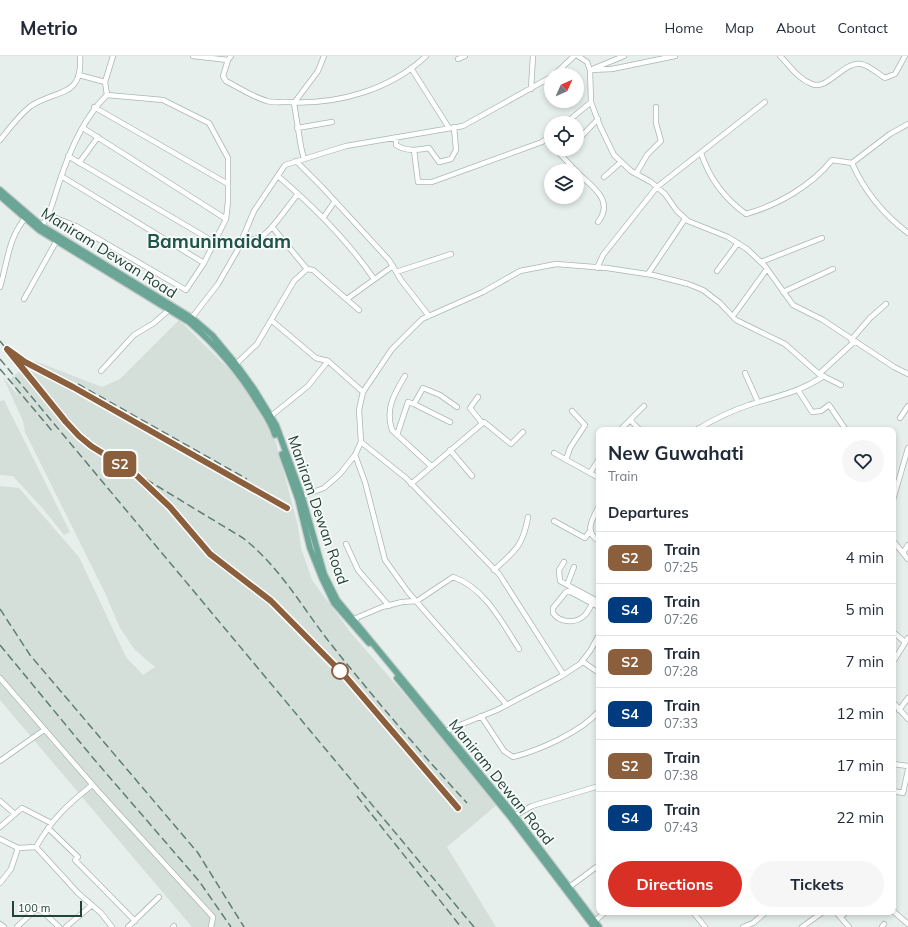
<!DOCTYPE html>
<style>
:root{--surface:#fff;--page:#f6f6f7;--text:#1f2937;--muted:#747a83;--line:#e0e1e3;--accent:#d93025}
body{margin:0;font-family:Mulish,sans-serif;background:var(--page);color:var(--text);height:100vh;display:flex;flex-direction:column;font-size:15px;white-space:nowrap}
*{box-sizing:border-box;margin:0}
p{font-size:13px;color:var(--muted)}
.icon{flex:none;width:22px;height:22px;fill:none;stroke:currentColor;stroke-width:2;stroke-linecap:round;stroke-linejoin:round}
.map{position:relative;flex:1;overflow:hidden}
.sheet{position:absolute;left:596px;top:371px;width:300px;height:488px;display:flex;flex-direction:column;background:var(--surface);border-radius:8px;box-shadow:0 2px 6px #0003}
.sheet>*{flex:none}
.badge{padding:0 8px;border-radius:6px;font-size:14px;line-height:26px}
.needle{width:26px;rotate:45deg}
.tools{position:absolute;left:544px;top:12px;display:grid;gap:8px}
.tools a{display:grid;place-items:center;width:40px;height:40px;border-radius:50%;background:var(--surface);box-shadow:0 2px 6px #0003;font-size:20px}
.scale{position:absolute;left:12px;bottom:10px;width:70px;box-sizing:border-box;padding-left:4px;border:2px solid #24423a;border-top:0;font-size:11px;line-height:14px;white-space:nowrap;color:#24423a;-webkit-text-stroke:3px #f7fbf9;paint-order:stroke}
.map>.badge{position:absolute;translate:-50% -50%;box-shadow:0 0 0 2px #fff}
h2{padding:0 12px;font-size:15px;line-height:36px}
.round{display:grid;place-items:center;flex:none;width:42px;height:42px;border-radius:21px;background:var(--page)}
.headline{display:flex;align-items:center;justify-content:space-between;height:68px;padding:0 12px}
h1{font-size:19px;font-weight:700;line-height:30px}
.cta{display:flex;gap:8px;margin-top:auto;padding:8px 12px}
.cta a{flex:1;height:46px;border-radius:24px;background:var(--accent);color:#fff;font-size:16px;font-weight:700;line-height:46px;text-align:center}
.cta a+a{background:var(--page);color:var(--text)}
ul{padding:0;list-style:none}
li{display:flex;align-items:center;gap:12px;height:52px;padding:0 12px;border-top:1px solid var(--line)}
li div{flex:1}
li b{display:block;font-size:15px}
li em{font-style:normal}
li .badge{min-width:44px;font-weight:700;text-align:center}
header{display:flex;align-items:center;gap:24px;box-sizing:border-box;height:56px;padding:0 20px;background:var(--surface);border-bottom:1px solid var(--line)}
header strong{font-size:19px}
nav{display:flex;gap:22px;margin-inline-start:auto;font-size:14px}
.map>svg:first-child{display:block}
</style>
<header>
<strong>Metrio</strong>
<nav><a>Home</a><a>Map</a><a>About</a><a>Contact</a></nav>
</header>
<div class="map">
<svg width="908" height="871" viewBox="0 0 908 871">
<rect width="100%" height="100%" fill="#e6efeb"/>
<path fill="#d4dfda" d="M179,264L238,322L275,383L298,470L301,492L312,524L351,577L499,747L447,791L496,871H192L0,644V430L19,432L79,501L126,601L143,619L155,611L135,594L120,572L105,537L25,376L23,365L3,321L19,341L10,323L26,310L35,305L102,331L120,323Z
M4,344L70,476L64,479L44,454L13,420L0,419V345Z"/>
<g fill="none" stroke-linecap="round" stroke-linejoin="round">
<defs>
<path id="minor" d="M193,0L228,4
M231,0L228,4L223,20L226,25C239,32 253,41 267,45C273,47 281,46 288,46C337,49 390,34 426,0
M578,0L587,6L590,14L591,46L600,70L614,99L631,115L651,126L665,138L677,155L688,165L728,181L747,193L765,210L793,249L823,264L894,311L908,318
M624,0L590,14L612,13L675,0
M780,0C790,10 798,23 812,28C827,35 844,5 861,8C869,9 878,18 885,22L895,18L905,0
M458,3L465,0
M411,12L449,72
M79,19L105,26
M554,19L574,0
M531,33L533,0
M107,39L105,26L113,0
M94,51L228,128
M566,67L591,46
M83,72L226,163
M297,72L332,66
M396,81V89C407,96 417,94 429,92L439,106L451,103L456,94L454,71
M0,84C9,73 20,58 31,50C57,33 83,42 80,0
M577,85L598,63
M568,93L561,99L576,115
M414,94L418,126H432L542,86L551,79
M701,97C709,121 725,143 746,158C778,149 811,130 832,104L852,107L890,78L908,68
M68,100L214,186
M304,103L301,91L294,47L318,15L324,0
M296,105L322,131L389,204L401,224L429,260
M79,107L98,81
M852,107C865,137 883,158 908,177
M577,116C592,131 615,144 598,166
M636,118L647,99L661,85L656,67V51
M61,120L204,207
M279,121C314,151 348,185 374,223
M604,121L621,106
M323,162L335,145
M40,172C50,160 54,142 59,127C69,96 84,61 107,39L163,44L209,67L228,102V145L226,163L204,207L186,234L76,170L48,159
M273,172L307,213
M241,186C247,184 256,184 262,180C272,175 289,148 298,138
M761,206L822,182
M597,212L603,199L657,131L765,46
M717,215L738,187
M396,216L451,198
M648,218L685,163
M0,231C8,205 8,181 27,160
M783,236L833,213
M24,243L57,184
M347,243L393,210
M733,260L767,213
M190,264L218,228L237,195L254,155L285,109L346,90L463,70L551,21
M271,264L316,302L328,305L363,336
M851,284L870,262L886,248
M234,310L257,288L294,225L307,213L313,214L359,254
M101,315L134,279L154,267L171,252
M745,317L758,346
M819,318L854,286
M405,320C394,338 385,353 392,374L431,410
M798,334L812,356L821,355L829,349L846,374
M478,341L470,352L482,367
M414,348L423,332L440,339L457,351
M271,360L308,330L328,305
M900,362L908,350
M620,374L630,364
M640,374L630,364L644,350
M696,374C713,364 730,355 749,349C777,340 798,337 824,320
M397,379L408,346L414,348L450,366
M361,386L406,422L499,518L563,618
M450,394L472,420
M554,397L599,422
M355,399L365,426L385,504L408,536L507,649
M566,404L570,392L585,369L572,355
M590,417L599,403
M411,428L484,366L511,388L523,376
M302,440L324,432L340,418L355,399L361,386L359,354L363,336L392,293L422,263L483,236L520,215L556,208L607,212L653,219L688,228L703,234L720,247L736,264L785,288L819,318L841,329
M893,444L908,392
M599,450C593,462 583,476 599,485
M554,465L585,482L590,475
M893,485L908,503
M346,488L358,514L389,550
M903,497L908,489
M564,506L559,514L560,525L599,546
M494,514C515,495 523,490 528,461
M567,529L574,511
M592,548C590,551 588,556 585,559C576,568 560,567 553,557V552L566,536L569,535L599,551
M354,563L382,551L402,546L417,545L453,521C484,531 502,566 519,593
M893,576L905,586
M582,605L599,617
M893,606L908,582
M0,622L98,735L213,861L211,871
M893,646L908,663
M899,654L908,642
M481,660L504,695L513,701C540,694 581,676 599,655
M443,676L497,654L560,621L580,608L590,595L599,579
M0,705L44,674
M893,708L908,710
M893,735L903,737L908,714
M0,745L15,758
M512,761L532,750L599,730
M0,771L22,752L51,767
M48,772L78,801L75,804L135,865
M0,783L18,792L36,791L78,837L101,857L112,871
M36,791C53,762 66,750 92,729
M0,827L11,813L18,792
M568,832L599,809
M893,855L908,868
M693,856L705,871
M836,856L849,871
M840,861L847,856
M593,867L605,856
M0,868L4,871
M17,871L36,853L42,855L59,871
M66,871L92,849
M128,871L159,841
M173,871L174,870
M743,871L753,867L766,856
M802,871L823,856
M882,871L884,868"/>
<path id="major" d="M0,134L42,170L192,262L212,279L236,308L254,333L276,369L302,440L324,518L337,544L515,760L599,871
M0,140L39,174L189,266C217,290 240,317 259,349C265,358 272,368 275,379
M282,398L298,443L310,492L322,522L334,547L369,587
M397,622L512,763L594,871"/>
</defs>
<use href="#minor" stroke="#a8b8b2" stroke-width="6"/>
<use href="#major" stroke="#c2cac8" stroke-width="8"/>
<use href="#minor" stroke="#fff" stroke-width="4.5"/>
<use href="#major" stroke="#6aa596" stroke-width="5.5"/>
<path stroke="#5f7d75" stroke-width="1.5" stroke-dasharray="8 4" stroke-linecap="butt" d="M0,285L66,367L91,390L243,482C280,511 302,551 330,587C374,642 419,695 467,747
M18,301L287,452
M0,303L474,871
M0,313L53,376
M78,328L247,423
M144,427L169,451L210,498L271,545L345,620L458,752
M0,553L30,599L198,797L244,871
M0,589L93,702L199,825L231,871
M357,740L461,871"/>
</g>
<g fill="none" stroke-linecap="round" stroke-linejoin="round">
<defs>
<path id="line" d="M287,452L73,331L25,306L7,293L66,366L79,380L91,390L133,416L170,451L210,498L271,545L345,620L458,752"/>
</defs>
<use href="#line" stroke="#fff" stroke-width="9"/>
<use href="#line" stroke="#8b5e3c" stroke-width="6"/>
</g>
<circle fill="#fff" stroke="#8b5e3c" stroke-width="2" cx="340" cy="615" r="8"/>
<g text-anchor="middle" stroke-width="3.5" stroke-linejoin="round" paint-order="stroke">
<g font-size="15" fill="#24423a" stroke="#f7fbf9">
<text transform="translate(109 197) rotate(32)" y="5">Maniram Dewan Road</text>
<text transform="translate(318 454) rotate(71)" y="5">Maniram Dewan Road</text>
<text transform="translate(501 726) rotate(51)" y="5">Maniram Dewan Road</text>
</g>
<g font-size="19" font-weight="bold" fill="#1f5548" stroke="#f7fbf9">
<text x="219" y="192">Bamunimaidam</text>
</g>
</g>
</svg>
<div class="tools">
<a><svg class="needle" viewBox="-14 -14 28 28"><path d="M0-13l5 13h-10z" fill="#e53935"/><path d="M0 13l5-13h-10z" fill="#747a83"/></svg></a>
<a><svg class="icon" aria-label="locate" viewBox="0 0 24 24"><circle cx="12" cy="12" r="6"/><path d="M12 2v4M12 18v4M2 12h4M18 12h4"/></svg></a>
<a><svg class="icon" aria-label="layers" viewBox="0 0 24 24"><path d="M12 4l9 5-9 5-9-5zM3 14l9 5 9-5"/></svg></a>
</div>
<div class="scale">100 m</div>
<b class="badge" style="left:120px;top:408px;background:#8b5e3c;color:#fff">S2</b>
<section class="sheet">
<div class="headline"><div><h1>New Guwahati</h1><p>Train</p></div><a class="round"><svg class="icon" aria-label="heart" viewBox="0 0 24 24"><path d="M12 20l-8-8c-3-5 5-10 8-4 3-6 11-1 8 4z"/></svg></a></div>
<h2>Departures</h2>
<ul>
<li><span class="badge" style="background:#8b5e3c;color:#fff">S2</span><div><b>Train</b><p>07:25</p></div><em>4 min</em></li>
<li><span class="badge" style="background:#003b80;color:#fff">S4</span><div><b>Train</b><p>07:26</p></div><em>5 min</em></li>
<li><span class="badge" style="background:#8b5e3c;color:#fff">S2</span><div><b>Train</b><p>07:28</p></div><em>7 min</em></li>
<li><span class="badge" style="background:#003b80;color:#fff">S4</span><div><b>Train</b><p>07:33</p></div><em>12 min</em></li>
<li><span class="badge" style="background:#8b5e3c;color:#fff">S2</span><div><b>Train</b><p>07:38</p></div><em>17 min</em></li>
<li><span class="badge" style="background:#003b80;color:#fff">S4</span><div><b>Train</b><p>07:43</p></div><em>22 min</em></li>
</ul>
<div class="cta"><a>Directions</a><a>Tickets</a></div>
</section>
</div>
